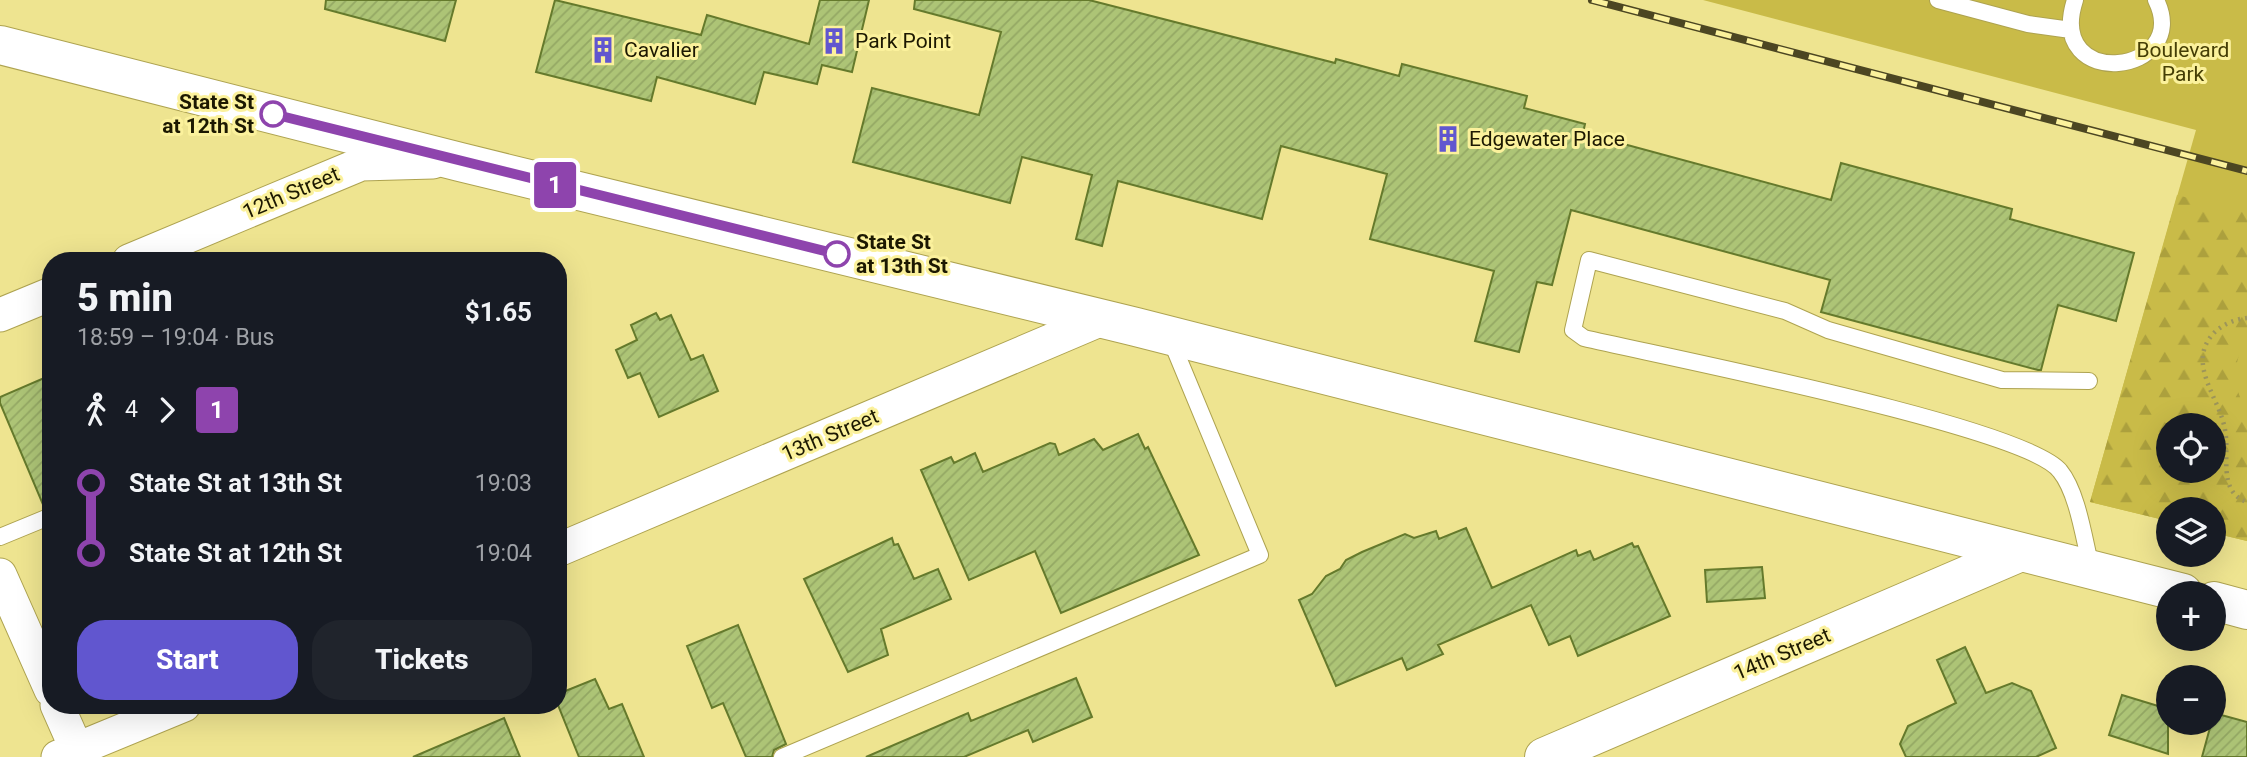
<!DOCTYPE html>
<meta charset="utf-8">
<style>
:root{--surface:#171b24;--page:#20242c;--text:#f1f3f6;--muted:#9ea1a6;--accent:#6156cf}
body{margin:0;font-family:Roboto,sans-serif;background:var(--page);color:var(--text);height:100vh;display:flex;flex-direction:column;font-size:26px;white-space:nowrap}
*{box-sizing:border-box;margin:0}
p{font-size:23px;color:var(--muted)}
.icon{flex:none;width:38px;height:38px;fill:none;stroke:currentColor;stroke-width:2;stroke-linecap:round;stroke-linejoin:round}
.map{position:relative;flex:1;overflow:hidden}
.details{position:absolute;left:42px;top:252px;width:525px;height:462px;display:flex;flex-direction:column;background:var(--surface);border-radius:28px;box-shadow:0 7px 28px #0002}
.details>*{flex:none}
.badge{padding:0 14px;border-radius:5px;font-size:24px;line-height:46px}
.tools{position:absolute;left:2156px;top:413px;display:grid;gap:14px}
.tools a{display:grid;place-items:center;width:70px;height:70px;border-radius:50%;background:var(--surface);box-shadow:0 7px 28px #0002;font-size:35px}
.map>.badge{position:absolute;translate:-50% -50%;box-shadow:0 0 0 4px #fff}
.legs{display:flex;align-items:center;gap:10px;height:77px;padding:0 35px;font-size:23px}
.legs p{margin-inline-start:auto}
.head{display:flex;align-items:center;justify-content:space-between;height:119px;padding:0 35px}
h1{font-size:38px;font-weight:800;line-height:52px}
.primary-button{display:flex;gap:14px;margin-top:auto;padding:14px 35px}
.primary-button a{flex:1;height:80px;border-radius:28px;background:var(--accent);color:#fff;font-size:28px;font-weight:800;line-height:80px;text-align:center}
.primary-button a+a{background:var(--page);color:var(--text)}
ul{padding:0 35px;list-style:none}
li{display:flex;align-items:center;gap:24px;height:70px;font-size:26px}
li i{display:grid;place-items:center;width:10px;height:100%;margin:0 9px;background:currentColor}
li i::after{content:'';width:18px;height:18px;margin:-9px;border:5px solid;border-radius:50%;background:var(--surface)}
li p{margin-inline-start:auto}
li:first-child i{background:linear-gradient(#0000 50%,currentColor 0)}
li:last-child i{background:linear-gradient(currentColor 50%,#0000 0)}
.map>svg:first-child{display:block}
</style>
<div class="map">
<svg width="2247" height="757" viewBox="0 0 2247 757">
<defs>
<pattern id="forest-firs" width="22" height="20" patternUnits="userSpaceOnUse" patternTransform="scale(1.75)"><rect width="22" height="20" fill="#c9bb48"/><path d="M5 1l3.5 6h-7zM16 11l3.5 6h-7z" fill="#aca03d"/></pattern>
<pattern id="building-hatch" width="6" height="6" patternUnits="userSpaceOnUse" patternTransform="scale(1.75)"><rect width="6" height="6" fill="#adc476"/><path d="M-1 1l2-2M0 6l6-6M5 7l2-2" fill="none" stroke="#94a864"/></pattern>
</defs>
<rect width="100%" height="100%" fill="#eee490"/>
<path fill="#c9bb48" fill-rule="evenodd" d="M1703,0H2247V541L2214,533V509H2168V521L2090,502L2196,130ZM2168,425H2214V471H2168Z"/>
<path fill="url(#forest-firs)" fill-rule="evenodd" d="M2177,195L2247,213V337L2241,347L2233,378L2247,416V541L2214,533V509H2168V521L2090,502ZM2168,425H2214V471H2168Z"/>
<path fill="url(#building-hatch)" stroke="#657a2c" stroke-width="2" d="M326,0H456L445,41L325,9Z
M555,0L701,35L707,15L809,44L820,0H869L852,72L822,65L817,84L764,72L755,104L657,77L651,101L536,72Z
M915,0H1089L1335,63L1336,59L1399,76L1402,64L1527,96L1524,108L1585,124L1583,133L1831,200L1841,163L2012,209L2010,219L2134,253L2116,321L2058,305L2041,370H2038L1821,312L1830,280L1571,210L1552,285L1537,282L1519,352L1475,341L1494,271L1370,239L1387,174L1281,146L1262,219L1118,181L1102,246L1076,239L1092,175L1022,157L1010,203L853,162L872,88L979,115L1001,32L914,9Z
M656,313L660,320L671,315L691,360L703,355L718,391L659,417L640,373L628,378L616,350L637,340L631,325Z
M51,375V506L44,507L0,403V397Z
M1138,434L1145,449L1148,447L1199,555L1061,613L1035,551L969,580L921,470L951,457L954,463L975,453L983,472L1050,443L1055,444L1059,455L1094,439L1103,450Z
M1466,528L1492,588L1576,550L1578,556L1590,551L1594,560L1632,543L1634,547L1638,546L1670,616L1578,656L1570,636L1549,645L1531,605L1438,645L1443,654L1407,670L1402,658L1336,686L1299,600L1312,594L1326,576L1340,569L1346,560L1362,552L1405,534L1414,538L1436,531L1439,539Z
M892,538L894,545L898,544L914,579L938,569L951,599L881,629L888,655L848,672L804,579Z
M1762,567L1765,598L1707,602L1705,570Z
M738,625L786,744L774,750L772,757H746L723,703L712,708L687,646Z
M1965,647L1986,693L2012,683L2031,691L2056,748L2036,757H1906L1900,744L1908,726L1956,703L1937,660Z
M1076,678L1092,717L1033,742L1028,730L964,757H866L968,713L971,721Z
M595,679L609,709L622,704L644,757H579L558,705V694Z
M2122,695L2168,709V754L2109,735Z
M2214,713L2247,722V757H2202Z
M504,718L520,757H413Z"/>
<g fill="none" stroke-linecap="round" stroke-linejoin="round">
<defs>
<path id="lane" d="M1938,0L2028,24L2071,30
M2075,0C2045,93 2193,75 2156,0
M2089,381L2002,380L1828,330L1785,311L1589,260L1573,330L1584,338C1660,356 2026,427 2060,471C2078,493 2084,540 2091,567
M0,537L51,516
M782,757L1260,555L1170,338"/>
<path id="street" d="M129,261L361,164L433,162
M0,315L51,294
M558,550L1102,319
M0,575L51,690
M57,705L80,757
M58,757L184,705"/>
<path id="secondary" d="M0,45L460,162L1136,327L2183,593
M2214,601L2247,610
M1544,757L2021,552"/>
</defs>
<use href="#lane" stroke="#aea350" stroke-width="18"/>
<use href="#street" stroke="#aea350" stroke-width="35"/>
<use href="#secondary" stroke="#aea350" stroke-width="40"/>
<path stroke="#9d9559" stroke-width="4.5" stroke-dasharray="2 5" stroke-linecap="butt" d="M2247,318C2235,319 2221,325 2213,334C2186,364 2220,398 2225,430C2230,454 2217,492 2247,502"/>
<use href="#lane" stroke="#fff" stroke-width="16"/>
<use href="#street" stroke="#fff" stroke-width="33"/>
<use href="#secondary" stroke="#fff" stroke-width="38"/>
<defs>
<path id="rail" d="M1592,0L2247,171"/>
</defs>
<use href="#rail" stroke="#4c4622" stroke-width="8"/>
<use href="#rail" stroke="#fbf19c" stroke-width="5" stroke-dasharray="16" stroke-linecap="butt"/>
</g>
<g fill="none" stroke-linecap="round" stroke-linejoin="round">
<defs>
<path id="line-1" d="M273,114L837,254"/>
</defs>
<use href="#line-1" stroke="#fff" stroke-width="16"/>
<use href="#line-1" stroke="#8e44ad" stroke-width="10"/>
</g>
<defs>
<symbol id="building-bare" viewBox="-9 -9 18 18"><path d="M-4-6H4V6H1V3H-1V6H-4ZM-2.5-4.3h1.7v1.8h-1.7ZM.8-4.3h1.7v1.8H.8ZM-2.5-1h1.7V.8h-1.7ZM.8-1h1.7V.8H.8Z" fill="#6156cf" stroke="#fbf19c" stroke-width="2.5" paint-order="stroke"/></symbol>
</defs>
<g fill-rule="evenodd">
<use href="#building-bare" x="815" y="22" width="38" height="38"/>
<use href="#building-bare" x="584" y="31" width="38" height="38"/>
<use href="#building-bare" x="1429" y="120" width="38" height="38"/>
</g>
<g fill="#fff" stroke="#8e44ad" stroke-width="3.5">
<circle cx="273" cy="114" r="12"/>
<circle cx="837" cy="254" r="12"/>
</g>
<g text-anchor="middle" stroke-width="6" stroke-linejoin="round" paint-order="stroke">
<g font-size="21" fill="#1c1801" stroke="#fbf19c" text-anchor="start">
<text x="855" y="48">Park Point</text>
<text x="624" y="57">Cavalier</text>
<text x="1469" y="146">Edgewater Place</text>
</g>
<g font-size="21" fill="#453e05" stroke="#fbf19c">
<text x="2183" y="57">Boulevard<tspan x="2183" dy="24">Park</tspan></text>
</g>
<g font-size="21" font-weight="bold" fill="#1c1801" stroke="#fbf19c" text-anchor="end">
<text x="254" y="109">State St<tspan x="254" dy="24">at 12th St</tspan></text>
<text x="856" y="249" text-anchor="start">State St<tspan x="856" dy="24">at 13th St</tspan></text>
</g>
<g font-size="21" fill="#1c1801" stroke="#fbf19c">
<text transform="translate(291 193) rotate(-23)" y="7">12th Street</text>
<text transform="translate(830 435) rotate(-23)" y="7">13th Street</text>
<text transform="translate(1782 654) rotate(-23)" y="7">14th Street</text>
</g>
</g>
</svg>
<div class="tools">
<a><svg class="icon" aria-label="locate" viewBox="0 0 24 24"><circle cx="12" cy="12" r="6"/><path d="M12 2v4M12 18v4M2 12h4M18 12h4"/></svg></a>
<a><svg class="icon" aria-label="layers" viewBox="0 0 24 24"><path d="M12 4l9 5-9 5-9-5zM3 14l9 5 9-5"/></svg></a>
<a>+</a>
<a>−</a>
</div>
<b class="badge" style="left:555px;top:185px;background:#8e44ad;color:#fff">1</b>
<section class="details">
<div class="head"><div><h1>5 min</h1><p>18:59 – 19:04 · Bus</p></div><b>$1.65</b></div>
<div class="legs"><svg class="icon" aria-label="walk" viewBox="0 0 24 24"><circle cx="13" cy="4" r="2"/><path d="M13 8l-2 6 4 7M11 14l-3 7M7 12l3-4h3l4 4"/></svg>4<svg class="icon" aria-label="forward" viewBox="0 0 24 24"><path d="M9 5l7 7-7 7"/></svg><b class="badge" style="background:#8e44ad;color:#fff">1</b></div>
<ul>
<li><i style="color:#8e44ad"></i><b>State St at 13th St</b><p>19:03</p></li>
<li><i style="color:#8e44ad"></i><b>State St at 12th St</b><p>19:04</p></li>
</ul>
<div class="primary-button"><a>Start</a><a>Tickets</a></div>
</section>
</div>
